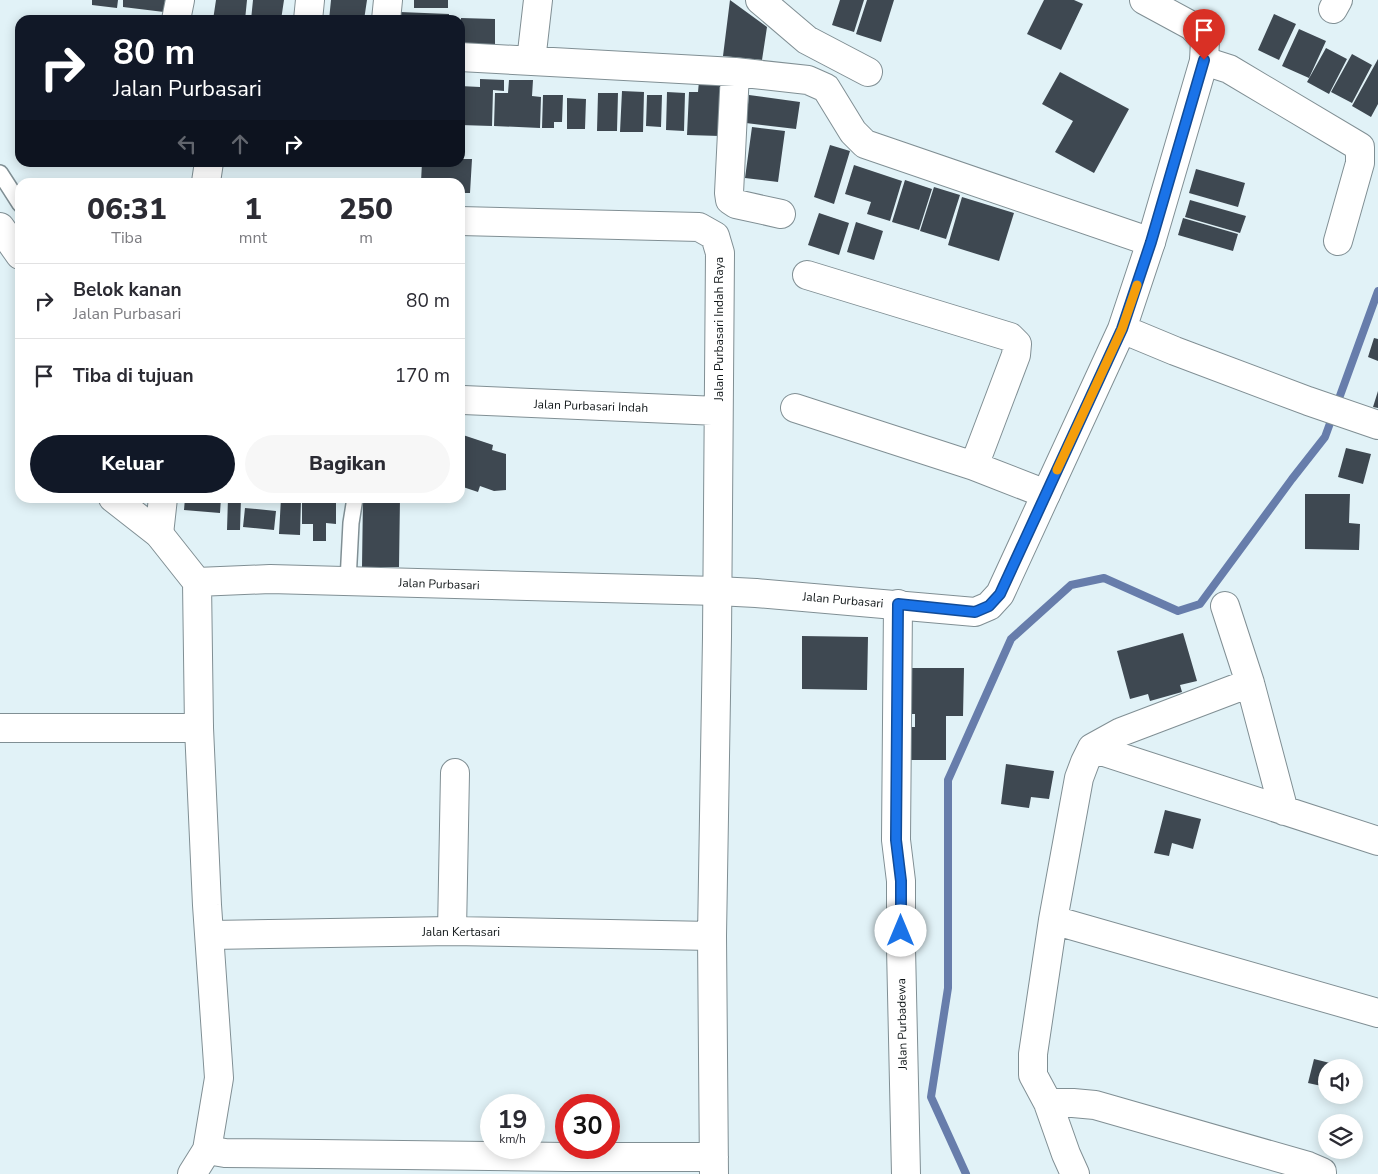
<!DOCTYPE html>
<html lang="id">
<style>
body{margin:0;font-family:"Nunito Sans",sans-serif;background:#f7f7f7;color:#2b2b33;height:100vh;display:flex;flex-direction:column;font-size:19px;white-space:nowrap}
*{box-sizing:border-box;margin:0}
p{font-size:16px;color:#7c7c81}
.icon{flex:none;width:28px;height:28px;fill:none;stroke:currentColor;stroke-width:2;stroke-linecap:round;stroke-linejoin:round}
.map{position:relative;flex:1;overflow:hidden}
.drawer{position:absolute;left:15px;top:178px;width:450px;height:325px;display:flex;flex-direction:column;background:#fff;border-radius:15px;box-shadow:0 2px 12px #0003}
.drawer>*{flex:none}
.top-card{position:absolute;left:15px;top:15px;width:450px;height:152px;border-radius:15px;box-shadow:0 2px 12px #0003;background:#111827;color:#fff;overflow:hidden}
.tools{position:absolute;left:1318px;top:1059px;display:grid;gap:10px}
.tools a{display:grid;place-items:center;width:45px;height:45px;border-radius:50%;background:#fff;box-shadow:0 2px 12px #0003;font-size:25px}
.speed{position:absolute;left:480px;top:1094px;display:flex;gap:10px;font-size:25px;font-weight:700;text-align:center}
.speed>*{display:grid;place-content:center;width:65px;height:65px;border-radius:50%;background:#fff;box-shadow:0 2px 12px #0003;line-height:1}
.speed small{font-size:12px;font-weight:400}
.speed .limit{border:8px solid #d22;background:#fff;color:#111}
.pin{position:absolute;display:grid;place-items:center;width:42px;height:42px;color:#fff;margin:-51px -21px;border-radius:50% 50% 50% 0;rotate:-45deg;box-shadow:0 0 5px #0007}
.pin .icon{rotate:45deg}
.me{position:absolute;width:55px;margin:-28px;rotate:0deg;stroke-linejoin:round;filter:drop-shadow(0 0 4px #0008)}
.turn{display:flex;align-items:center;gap:18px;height:105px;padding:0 15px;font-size:22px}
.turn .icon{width:65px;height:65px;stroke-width:2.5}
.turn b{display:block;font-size:35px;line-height:42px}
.lanes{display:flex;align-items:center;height:48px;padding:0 15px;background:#0003;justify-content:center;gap:25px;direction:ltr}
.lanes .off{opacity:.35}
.eta{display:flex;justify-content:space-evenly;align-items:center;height:85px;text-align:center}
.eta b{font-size:30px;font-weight:800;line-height:35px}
.cta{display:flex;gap:10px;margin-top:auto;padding:10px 15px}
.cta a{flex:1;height:58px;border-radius:30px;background:#111827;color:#fff;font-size:20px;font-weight:800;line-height:58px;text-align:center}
.cta a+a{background:#f7f7f7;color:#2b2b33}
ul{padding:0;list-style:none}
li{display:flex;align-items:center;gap:15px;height:75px;padding:0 15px;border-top:1px solid #e1e1e2}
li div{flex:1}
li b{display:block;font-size:19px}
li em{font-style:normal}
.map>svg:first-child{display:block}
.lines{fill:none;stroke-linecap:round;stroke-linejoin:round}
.stream{stroke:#677dab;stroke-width:8}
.building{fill:#3e4851}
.lane-casing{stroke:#808f94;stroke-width:18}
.street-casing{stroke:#808f94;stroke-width:30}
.secondary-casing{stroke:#808f94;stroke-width:30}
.lane{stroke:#fff;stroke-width:15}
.street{stroke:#fff;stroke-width:28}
.secondary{stroke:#fff;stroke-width:28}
.route-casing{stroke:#114b97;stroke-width:12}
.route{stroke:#1a73e8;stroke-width:9}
.slow{stroke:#f59e0b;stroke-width:9}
.labels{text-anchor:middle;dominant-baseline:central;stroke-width:5;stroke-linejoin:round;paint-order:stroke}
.street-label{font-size:12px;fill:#0f1517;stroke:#fff}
</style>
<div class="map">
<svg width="1378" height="1174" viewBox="0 0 1378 1174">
<rect width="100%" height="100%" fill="#e1f2f7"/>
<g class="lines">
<!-- stream -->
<path class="stream" d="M966 1174 931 1097 948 988V780L1011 639 1071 585 1104 578 1178 611 1200 604 1292 479 1325 437 1378 291"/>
</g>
<!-- building -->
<path class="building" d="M92 0H118L117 8 92 5Z
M123 0H165L164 12 123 7Z
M216 0H247L245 20H213Z
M253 0H284L281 20H251Z
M331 0H367L364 20H329Z
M414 0H448V8H414Z
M730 0 767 27 762 60 723 56Z
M840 0H864L854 32 832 25Z
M867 0H894L881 42 856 34Z
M1044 0H1074L1083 4 1061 50 1027 34Z
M400 12 449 14V20H400Z
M1274 14 1296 24 1279 60 1258 50Z
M461 18 495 19V46H460Z
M1299 29 1326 41 1309 78 1282 66Z
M1326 48 1347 59 1329 94 1307 82Z
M1352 54 1372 65 1352 103 1331 92Z
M1378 59V104L1371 117 1352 106Z
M1060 72 1129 109 1094 173 1055 152 1073 121 1042 104Z
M480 79 504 80V91L493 90 492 126 460 125V86L480 87Z
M509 80H533L532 96 541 97 540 128 494 126 495 93H508Z
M699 81 722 82 720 136 687 135 689 92H698Z
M622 91 644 92 643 132H620Z
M667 92 685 93 684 131 666 130Z
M598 93H618L617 131H597Z
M543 95H563L562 122H554V128H542Z
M647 95H662L661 127 646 126Z
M749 95 800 102 796 129 746 123Z
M567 98 586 99 585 129H567Z
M752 127 785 131 778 182 745 178Z
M830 145 850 151 834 204 814 197Z
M460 159H472L470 193H460V182H421L422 162H460Z
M854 165 902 181 890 221 867 214 871 202 845 194Z
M1196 169 1245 183 1238 207 1189 193Z
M905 180 932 189 919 230 892 222Z
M934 187 960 195 946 239 920 231Z
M962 197 1014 213 999 261 948 245Z
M1190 200 1246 216 1240 233 1185 217Z
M819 213 849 223 839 255 808 245Z
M1183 218 1238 234 1233 251 1178 235Z
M856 222 883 231 874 260 847 252Z
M1374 338 1378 339V361L1368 357Z
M1378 391V408L1373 407Z
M460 434 493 445 492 450 506 454V490L494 491 480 486 478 492 460 486Z
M1346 448 1371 454 1363 484 1338 477Z
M1305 494H1350L1349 523 1360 524 1359 550 1305 549Z
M185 498H221L220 513 184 510Z
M228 498H241L240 530H227Z
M281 498 301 499 300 535 279 534Z
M363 498H400L399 567H362Z
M302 500H336V524L326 523V541H313V524H302Z
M245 508 276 511 274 530 243 527Z
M1183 633 1197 681 1180 685 1182 692 1150 701 1148 694 1130 699 1117 651Z
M802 636 868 637 867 690 802 689Z
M911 668H964L963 716H946V760H908L909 727H915V714H910Z
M1006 764 1054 771 1049 799 1031 797 1029 808 1001 804Z
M1165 810 1201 819 1193 849 1172 843 1169 856 1154 853Z
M1314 1059 1346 1067 1345 1068H1326V1087L1308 1083Z
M1354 1069 1359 1070 1354 1089Z"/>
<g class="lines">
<!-- lane casing -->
<g class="lane-casing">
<path id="lane" d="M0 173 20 204
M348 581 351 523 355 498"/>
</g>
<!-- street casing -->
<g class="street-casing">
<path id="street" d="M760 0 807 40 868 72
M1333 9 1338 0
M176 20 180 0
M308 20 310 0
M386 20 388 0
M460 57 735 72 808 80 826 88 853 132 865 144 1151 242
M531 61 538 0
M1204 61 1229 69 1360 147V163L1338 241
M735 72 729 193 730 200 736 204 781 214
M206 182 209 162
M460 221 699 227 715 236 720 253 717 637 712 936 714 1174
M807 275 1010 337 1017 344 1016 355 974 466
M463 400 718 411
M795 408 974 466 1046 494
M159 534 163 498
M898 604 896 840 901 881V948L906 1174
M1225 606 1250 683 1284 811
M0 728H199
M1092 748 1121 732 1250 683
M1053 920 1378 1013
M452 931 455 773
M210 935 452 931 712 936
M1048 1103H1073L1095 1105 1308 1166 1322 1172V1174
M207 1150 225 1153 568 1157H714
M1075 1174 1066 1154 1048 1103 1033 1075V1054L1053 920 1079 778 1085 762 1092 748 1378 841"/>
</g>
<!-- secondary casing -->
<g class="secondary-casing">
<path id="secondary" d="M0 227 20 255
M1122 329 1175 351 1308 401 1378 425
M113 498 159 534 197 582 199 728 207 905 219 1078 207 1150 192 1174
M197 582 270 579 717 591 756 593 975 612 989 606 1000 594 1122 329 1151 242 1204 61 1205 40 1192 26 1144 0"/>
</g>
<!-- lane -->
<use href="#lane" class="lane"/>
<!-- street -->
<use href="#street" class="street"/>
<!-- secondary -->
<use href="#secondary" class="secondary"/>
</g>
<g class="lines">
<!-- route casing -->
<g class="route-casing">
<path id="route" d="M901 931V881L896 840 898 604 975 612 989 606 1000 594 1122 329 1151 242 1204 60"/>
</g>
<!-- route -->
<use href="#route" class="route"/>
<!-- slow -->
<path class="slow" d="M1057 470 1122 329 1137 285"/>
</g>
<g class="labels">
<!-- street labels -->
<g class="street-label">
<text transform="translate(719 329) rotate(-90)">Jalan Purbasari Indah Raya</text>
<text transform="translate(591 406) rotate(2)">Jalan Purbasari Indah</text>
<text transform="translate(439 584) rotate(2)">Jalan Purbasari</text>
<text transform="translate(843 600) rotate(5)">Jalan Purbasari</text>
<text x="461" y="932">Jalan Kertasari</text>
<text transform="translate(902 1024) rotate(-91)">Jalan Purbadewa</text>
</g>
</g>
</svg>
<div class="tools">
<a><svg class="icon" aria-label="sound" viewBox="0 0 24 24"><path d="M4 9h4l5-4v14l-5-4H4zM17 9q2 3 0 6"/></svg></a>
<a><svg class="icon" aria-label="layers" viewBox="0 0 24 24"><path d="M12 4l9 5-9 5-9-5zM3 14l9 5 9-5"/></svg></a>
</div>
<div class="speed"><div>19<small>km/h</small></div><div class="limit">30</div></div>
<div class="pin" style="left:1204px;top:60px;background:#d93025"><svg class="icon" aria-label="arrive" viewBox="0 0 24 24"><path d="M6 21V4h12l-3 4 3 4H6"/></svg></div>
<svg class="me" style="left:901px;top:931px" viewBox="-20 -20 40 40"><circle r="19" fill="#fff"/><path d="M0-13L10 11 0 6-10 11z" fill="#1a73e8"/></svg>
<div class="top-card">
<div class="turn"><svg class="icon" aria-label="right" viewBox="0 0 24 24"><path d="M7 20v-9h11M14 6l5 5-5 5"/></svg><div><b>80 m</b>Jalan Purbasari</div></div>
<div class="lanes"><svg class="icon off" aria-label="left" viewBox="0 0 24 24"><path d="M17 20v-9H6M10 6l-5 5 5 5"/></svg><svg class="icon off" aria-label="ahead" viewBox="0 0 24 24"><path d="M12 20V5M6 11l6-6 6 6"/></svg><svg class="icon" aria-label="right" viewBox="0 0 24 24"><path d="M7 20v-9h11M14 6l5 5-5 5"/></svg></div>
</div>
<section class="drawer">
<div class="eta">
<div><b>06:31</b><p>Tiba</p></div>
<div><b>1</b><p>mnt</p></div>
<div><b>250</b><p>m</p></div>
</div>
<ul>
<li><svg class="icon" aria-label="right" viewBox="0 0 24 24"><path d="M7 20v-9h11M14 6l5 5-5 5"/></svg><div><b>Belok kanan</b><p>Jalan Purbasari</p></div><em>80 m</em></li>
<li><svg class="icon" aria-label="arrive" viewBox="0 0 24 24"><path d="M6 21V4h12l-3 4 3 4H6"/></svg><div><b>Tiba di tujuan</b></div><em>170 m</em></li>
</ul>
<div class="cta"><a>Keluar</a><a>Bagikan</a></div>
</section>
</div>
